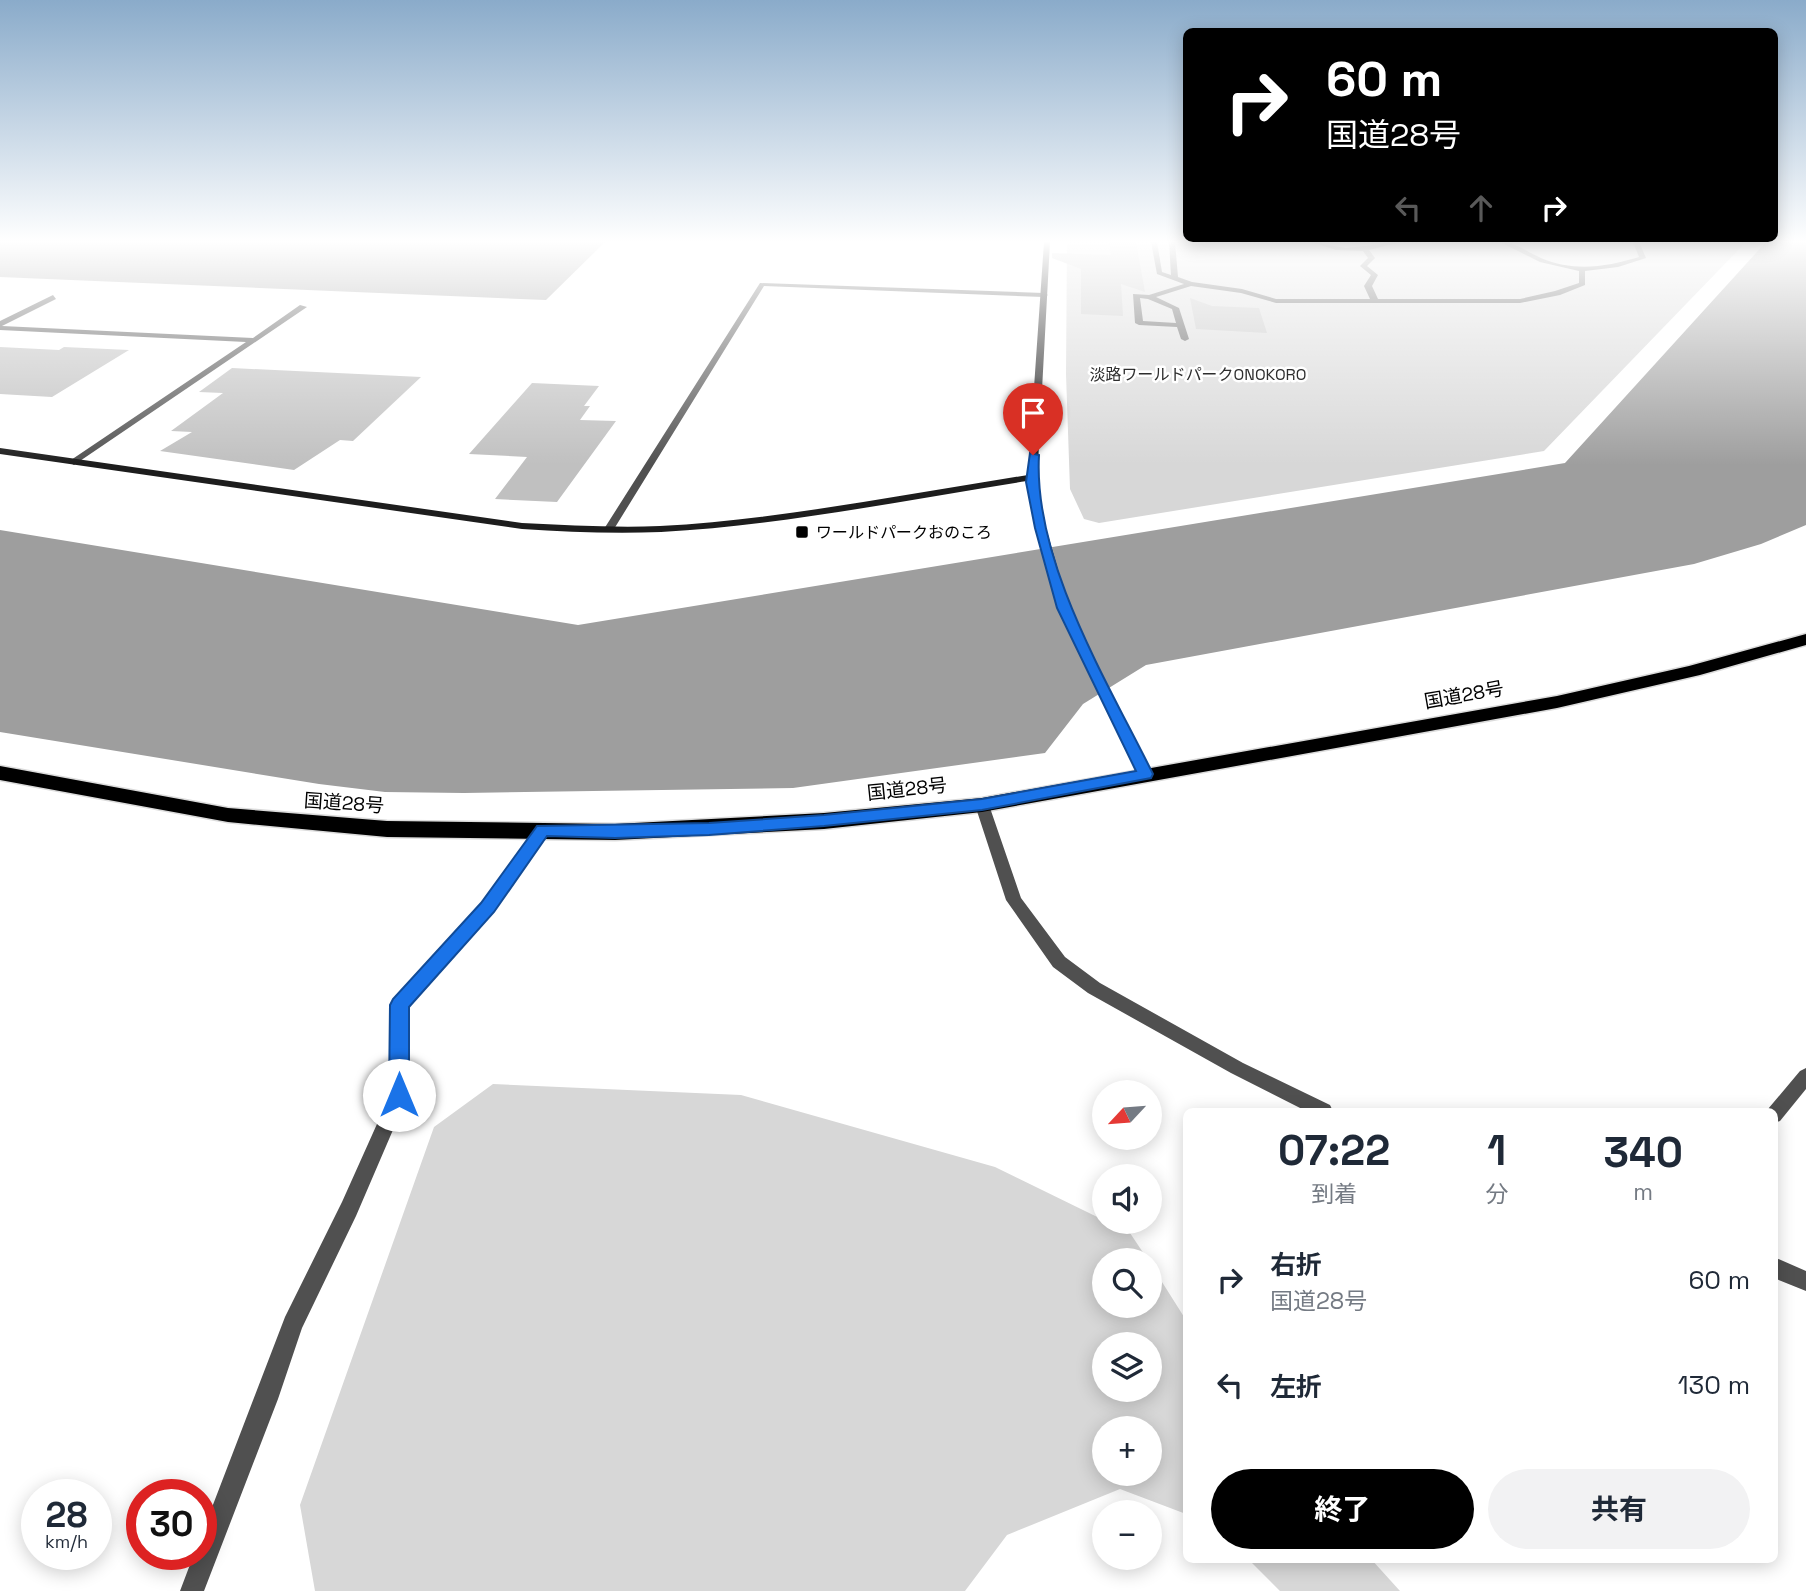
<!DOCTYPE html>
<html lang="ja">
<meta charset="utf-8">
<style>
body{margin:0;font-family:"Space Grotesk","Noto Sans JP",sans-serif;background:#f2f2f3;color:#1f2937;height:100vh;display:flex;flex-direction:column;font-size:26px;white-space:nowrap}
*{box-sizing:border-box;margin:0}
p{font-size:23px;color:#747a83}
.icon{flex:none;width:38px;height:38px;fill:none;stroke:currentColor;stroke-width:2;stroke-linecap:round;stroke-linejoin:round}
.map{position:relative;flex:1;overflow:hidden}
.details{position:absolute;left:1183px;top:1108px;width:595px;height:455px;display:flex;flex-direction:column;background:#fff;border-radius:10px;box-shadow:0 4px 18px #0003}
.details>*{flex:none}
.banner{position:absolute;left:1183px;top:28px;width:595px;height:214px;border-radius:10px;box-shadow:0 4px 18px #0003;background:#000;color:#fff;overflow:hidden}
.needle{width:46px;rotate:244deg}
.buttons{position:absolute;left:1092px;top:1080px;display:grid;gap:14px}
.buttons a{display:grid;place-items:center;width:70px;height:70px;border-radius:50%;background:#fff;box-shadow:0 4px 18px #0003;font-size:35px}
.speed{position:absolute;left:21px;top:1479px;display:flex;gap:14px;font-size:35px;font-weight:700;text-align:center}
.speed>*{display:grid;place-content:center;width:91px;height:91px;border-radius:50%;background:#fff;box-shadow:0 4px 18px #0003;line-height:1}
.speed small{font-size:18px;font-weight:400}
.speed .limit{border:10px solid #d22;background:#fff;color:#111}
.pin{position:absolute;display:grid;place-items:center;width:60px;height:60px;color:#fff;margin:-72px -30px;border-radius:50% 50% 50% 0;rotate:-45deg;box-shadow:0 0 7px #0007}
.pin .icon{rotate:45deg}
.me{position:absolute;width:77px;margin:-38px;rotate:0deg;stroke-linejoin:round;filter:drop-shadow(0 0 5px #0008)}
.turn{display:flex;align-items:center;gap:24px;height:147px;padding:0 28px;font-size:32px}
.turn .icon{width:91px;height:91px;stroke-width:2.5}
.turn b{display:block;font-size:49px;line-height:60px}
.lanes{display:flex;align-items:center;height:66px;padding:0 28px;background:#0003;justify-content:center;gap:35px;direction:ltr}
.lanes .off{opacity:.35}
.eta{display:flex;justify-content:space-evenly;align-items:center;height:119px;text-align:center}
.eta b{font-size:42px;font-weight:700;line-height:49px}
.cta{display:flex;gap:14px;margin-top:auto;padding:14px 28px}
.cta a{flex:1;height:80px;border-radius:42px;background:#000;color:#fff;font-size:28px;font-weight:700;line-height:80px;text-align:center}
.cta a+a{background:#f2f2f3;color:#1f2937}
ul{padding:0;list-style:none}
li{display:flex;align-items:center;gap:21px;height:105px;padding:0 28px}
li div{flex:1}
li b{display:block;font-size:26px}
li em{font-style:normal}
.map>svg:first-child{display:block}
.green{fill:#d7d7d7;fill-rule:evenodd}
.water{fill:#9e9e9e}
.building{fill:#c0c0c0}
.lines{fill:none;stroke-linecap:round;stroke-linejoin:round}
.highway-casing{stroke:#dbdbdb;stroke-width:3}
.lane{fill:#505050;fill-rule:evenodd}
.street{fill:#505050;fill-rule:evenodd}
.secondary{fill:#1d1d1d;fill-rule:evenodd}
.highway{fill:#000;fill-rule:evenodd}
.route{fill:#1a73e8;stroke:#114b97;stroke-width:2}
.poi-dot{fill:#000;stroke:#fff;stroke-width:2.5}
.labels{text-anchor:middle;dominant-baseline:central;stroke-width:5;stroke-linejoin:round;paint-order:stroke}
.far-park-label{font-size:16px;fill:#2e2e2e;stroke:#fff}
.far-poi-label{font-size:16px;fill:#000;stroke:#fff;text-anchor:start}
.street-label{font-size:19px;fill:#000;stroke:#fff}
</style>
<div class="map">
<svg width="1806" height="1591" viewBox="0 0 1806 1591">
<rect width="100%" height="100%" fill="#fff"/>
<!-- green -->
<path class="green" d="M1067 242H1746L1544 451 1099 523 1084 519 1070 489 1066 374Z
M493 1084 741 1095 995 1167 1130 1233 1148 1260H1104V1306H1150V1263L1186 1320V1514L1120 1489 1007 1535 965 1591H315L300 1505 434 1127ZM1104 1344H1150V1390H1104ZM1104 1428H1150V1474H1104Z
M1248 1559H1371L1400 1591H1280Z"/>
<!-- water -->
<path class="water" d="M0 242H605L546 300 0 277Z
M1766 242H1806V525L1761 544 1694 564 1146 665 1083 704 1045 753 793 788 464 793 385 792 319 784 0 732V530L578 625 1565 463Z"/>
<!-- building -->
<path class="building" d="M1109 242H1136L1145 292 1121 284 1123 316 1081 314V269L1052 258V253L1111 255Z
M1190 298 1212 306 1259 308 1267 333 1196 329Z
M0 347 59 350 64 347 129 350 52 397 0 394Z
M232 368 421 377 353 441 340 440 294 470 160 451 192 432 171 431 223 393 199 392Z
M532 383 599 386 584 406H590L580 420 616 421 557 502 495 499 527 457 469 454Z"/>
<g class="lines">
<!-- highway casing -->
<g class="highway-casing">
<path id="highway" d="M1806 634V645L1700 675 1557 708 982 812 824 829 615 840 387 837 228 822 0 780V766L228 808 387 821 615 824 824 813 982 798 1557 696 1689 666Z"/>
</g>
<!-- lane -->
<path class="lane" d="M1151 242H1157L1162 272 1171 275 1169 242H1175L1178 277 1192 282 1242 289 1276 299H1370L1364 286 1371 275 1360 266 1368 258 1363 251 1336 250 1312 242 1346 248 1400 242 1369 250 1375 258 1367 266 1378 275 1372 286 1378 299H1520L1555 291 1579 283V271L1540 262 1500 242C1516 242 1527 252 1541 258 1574 272 1606 267 1639 257L1633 242H1639L1646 258 1618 267 1585 271V285L1560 295 1520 303H1276L1241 293 1191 286 1156 297 1179 308 1189 339 1185 341 1181 339 1177 327 1139 325 1135 323 1133 294 1149 295 1184 284 1157 274ZM1140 298 1148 299 1172 309 1176 323 1143 321Z
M53 295 56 299 2 326 253 338 300 305 307 307 74 465 69 462 71 460 246 342 0 330V321Z"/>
<!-- street -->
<path class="street" d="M760 283 1044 293 1048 295 1044 297 764 286 614 529 609 532 605 531 604 529Z
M982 800 989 805 1021 898 1065 957 1100 983 1243 1063 1330 1105 1333 1111H1306L1231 1073 1088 993 1053 967 1006 900 975 805Z
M543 825 550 830 493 911 407 1007 408 1095 356 1216 302 1328 278 1399 204 1591H180L194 1554H201V1536L285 1317 342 1202 390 1095 391 1005 483 903 538 826Z
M1806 1068V1089L1780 1121 1774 1123V1111H1767L1768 1109 1800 1071Z
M1774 1257 1806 1271V1291L1774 1278Z"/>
<!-- secondary -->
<path class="secondary" d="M1044 242H1050L1037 482 1046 528 1069 608 1152 774 1145 779 1138 774 1057 608 1036 528 1027 481C906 500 784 525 661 532 615 534 568 532 522 529L0 454V448L522 523C568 525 614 528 660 526 784 519 906 494 1028 475Z"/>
<!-- highway -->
<use href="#highway" class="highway"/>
</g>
<!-- sky -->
<linearGradient id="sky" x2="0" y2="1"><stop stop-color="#8aabca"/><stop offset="0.52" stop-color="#fff"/><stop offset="1" stop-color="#fff" stop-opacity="0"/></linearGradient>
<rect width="1806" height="465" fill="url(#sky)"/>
<!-- route -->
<path class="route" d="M1030 453 1039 455C1033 561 1107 681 1153 774L1151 778 982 810 824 826 709 835 615 838 547 836 494 912 409 1007V1095L406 1101 399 1104 392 1101 389 1095 390 1005 393 999 481 903 537 826 709 823 824 815 982 799 1136 771 1057 608 1035 528 1026 482Z"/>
<!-- markers -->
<rect class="poi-dot" x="795" y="525" width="14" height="14" rx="3.5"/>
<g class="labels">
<!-- far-park labels -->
<g class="far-park-label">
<text x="1198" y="374">淡路ワールドパークONOKORO</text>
</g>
<!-- far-poi labels -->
<g class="far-poi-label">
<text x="816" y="532">ワールドパークおのころ</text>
</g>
<!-- street labels -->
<g class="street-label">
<text transform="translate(1464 695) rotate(-10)">国道28号</text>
<text transform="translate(907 789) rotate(-6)">国道28号</text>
<text transform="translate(344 803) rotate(4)">国道28号</text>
</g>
</g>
</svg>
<div class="buttons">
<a><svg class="needle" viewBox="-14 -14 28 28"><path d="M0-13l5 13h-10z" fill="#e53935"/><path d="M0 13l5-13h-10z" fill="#747a83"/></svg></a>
<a><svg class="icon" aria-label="sound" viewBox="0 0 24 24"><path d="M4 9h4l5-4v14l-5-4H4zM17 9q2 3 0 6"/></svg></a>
<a><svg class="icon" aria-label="search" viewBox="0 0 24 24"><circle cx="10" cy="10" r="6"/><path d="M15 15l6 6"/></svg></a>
<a><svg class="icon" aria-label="layers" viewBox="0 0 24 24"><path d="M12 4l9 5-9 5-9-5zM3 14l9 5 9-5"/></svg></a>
<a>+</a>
<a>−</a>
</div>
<div class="speed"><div>28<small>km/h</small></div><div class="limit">30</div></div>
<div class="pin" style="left:1033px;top:455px;background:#d93025"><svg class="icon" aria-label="arrive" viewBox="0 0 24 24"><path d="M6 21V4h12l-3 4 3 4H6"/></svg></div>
<svg class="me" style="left:399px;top:1095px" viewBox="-20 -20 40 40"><circle r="19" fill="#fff"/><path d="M0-13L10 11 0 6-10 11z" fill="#1a73e8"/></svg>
<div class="banner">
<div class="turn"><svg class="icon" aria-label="right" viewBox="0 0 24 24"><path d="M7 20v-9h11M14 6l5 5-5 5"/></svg><div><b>60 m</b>国道28号</div></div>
<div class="lanes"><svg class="icon off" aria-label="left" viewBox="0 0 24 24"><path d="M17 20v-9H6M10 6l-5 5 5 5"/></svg><svg class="icon off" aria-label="ahead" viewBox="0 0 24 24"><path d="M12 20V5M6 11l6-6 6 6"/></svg><svg class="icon" aria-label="right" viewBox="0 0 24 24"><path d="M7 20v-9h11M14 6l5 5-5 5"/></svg></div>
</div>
<section class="details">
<div class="eta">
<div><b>07:22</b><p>到着</p></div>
<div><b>1</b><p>分</p></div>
<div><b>340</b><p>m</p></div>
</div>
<ul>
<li><svg class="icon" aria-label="right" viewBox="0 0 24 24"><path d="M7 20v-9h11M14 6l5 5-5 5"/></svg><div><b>右折</b><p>国道28号</p></div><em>60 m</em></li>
<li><svg class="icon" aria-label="left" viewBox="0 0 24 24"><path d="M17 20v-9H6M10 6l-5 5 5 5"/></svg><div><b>左折</b></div><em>130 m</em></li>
</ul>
<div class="cta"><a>終了</a><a>共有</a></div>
</section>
</div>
